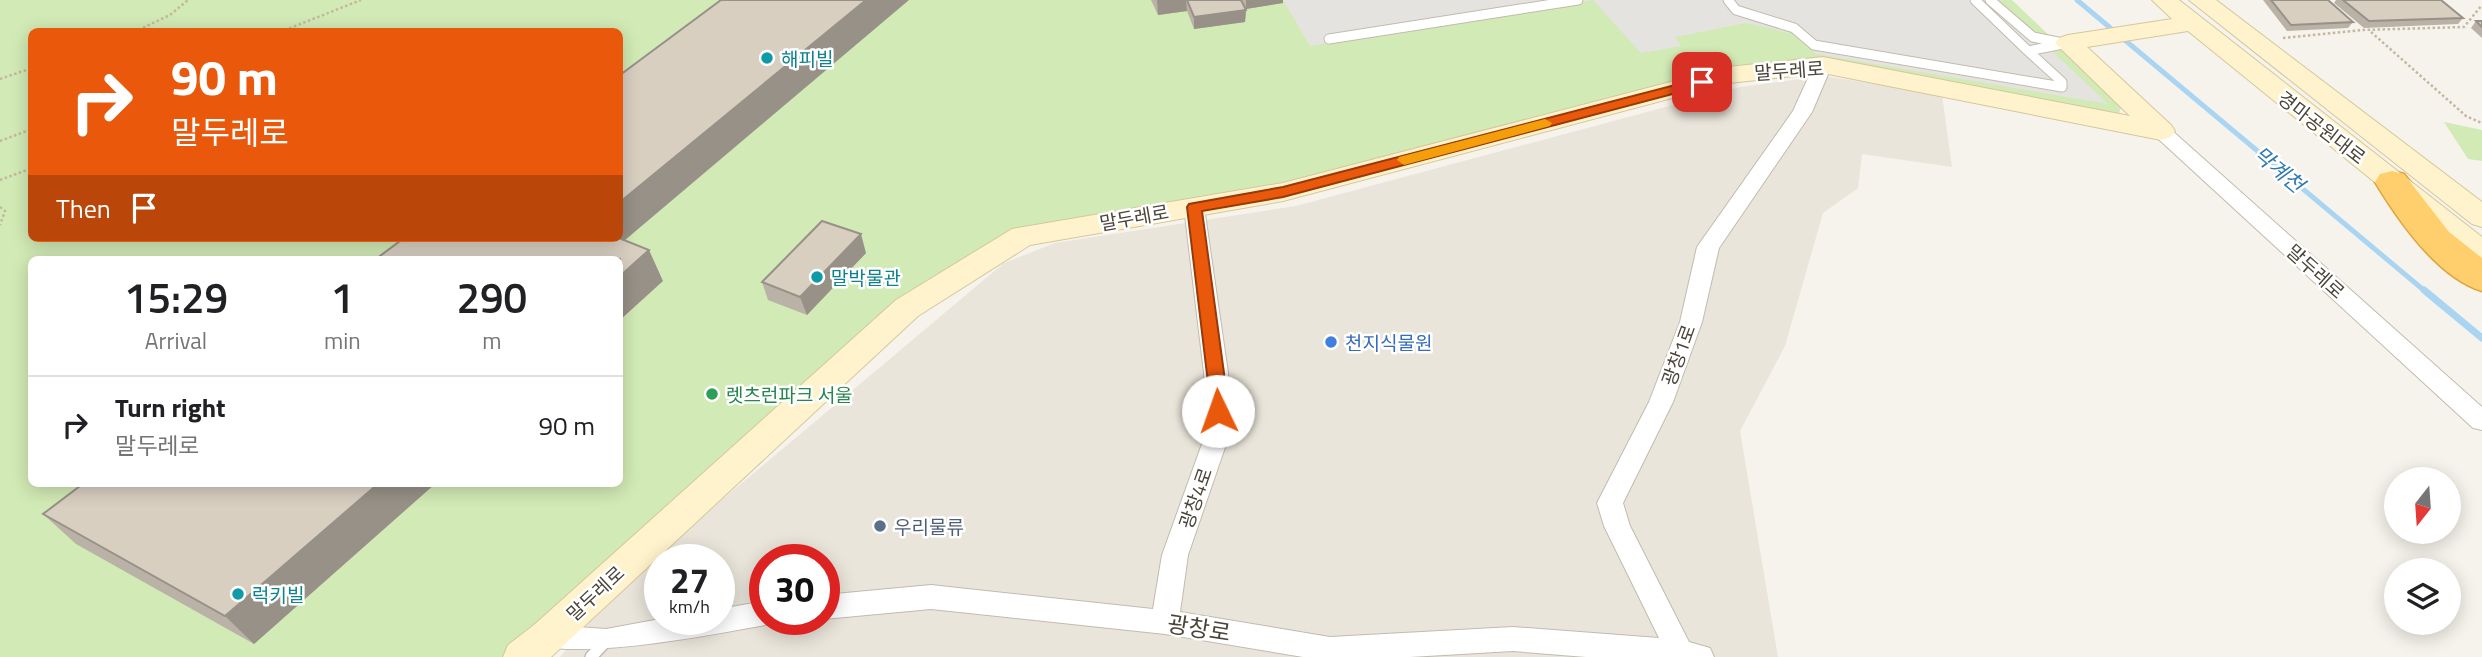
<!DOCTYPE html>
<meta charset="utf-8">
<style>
body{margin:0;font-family:"Titillium Web","Noto Sans KR",sans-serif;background:#f6f6f6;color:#202124;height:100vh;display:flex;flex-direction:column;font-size:26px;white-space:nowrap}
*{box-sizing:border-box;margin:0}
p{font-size:23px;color:#757577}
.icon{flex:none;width:38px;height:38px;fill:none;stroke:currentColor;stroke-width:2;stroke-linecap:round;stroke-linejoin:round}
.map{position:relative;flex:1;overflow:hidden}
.drawer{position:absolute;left:28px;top:256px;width:595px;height:231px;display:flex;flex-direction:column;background:#fff;border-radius:10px;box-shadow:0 4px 18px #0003}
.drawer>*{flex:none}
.top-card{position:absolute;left:28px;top:28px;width:595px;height:214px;border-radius:10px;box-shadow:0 4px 18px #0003;background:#ea580c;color:#fff;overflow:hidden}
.needle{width:46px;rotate:197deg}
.controls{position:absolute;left:2384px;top:467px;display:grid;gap:14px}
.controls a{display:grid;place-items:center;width:77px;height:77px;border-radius:50%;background:#fff;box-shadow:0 4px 18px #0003;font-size:35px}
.speed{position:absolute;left:644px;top:544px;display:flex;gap:14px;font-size:35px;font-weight:700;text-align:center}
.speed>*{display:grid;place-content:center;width:91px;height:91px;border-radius:50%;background:#fff;box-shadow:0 4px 18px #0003;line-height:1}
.speed small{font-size:18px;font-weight:400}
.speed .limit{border:10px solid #d22;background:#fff;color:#111}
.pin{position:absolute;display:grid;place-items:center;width:60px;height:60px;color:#fff;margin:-30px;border-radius:14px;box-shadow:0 4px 10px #0006}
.me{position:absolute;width:77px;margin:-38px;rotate:357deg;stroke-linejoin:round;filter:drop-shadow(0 0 5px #0008)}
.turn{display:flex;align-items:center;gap:24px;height:147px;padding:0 28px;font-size:32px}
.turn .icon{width:91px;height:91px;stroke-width:2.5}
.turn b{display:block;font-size:49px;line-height:60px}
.then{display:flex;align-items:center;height:66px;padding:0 28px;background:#0003;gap:14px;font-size:26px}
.eta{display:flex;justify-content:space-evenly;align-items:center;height:119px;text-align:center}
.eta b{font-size:42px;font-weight:600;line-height:49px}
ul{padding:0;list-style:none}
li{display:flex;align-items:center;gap:21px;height:98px;padding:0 28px;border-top:2px solid #e0e0e0}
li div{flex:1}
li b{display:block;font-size:26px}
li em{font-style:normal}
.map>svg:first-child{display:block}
.residential{fill:#eae5da;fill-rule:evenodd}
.green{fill:#d2eab5;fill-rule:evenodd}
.parking{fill:#e5e3e0}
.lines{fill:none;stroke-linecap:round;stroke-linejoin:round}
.stream-far1{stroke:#a9d4f2;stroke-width:5}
.stream{stroke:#a9d4f2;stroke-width:7}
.lane-far1-casing{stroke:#c2bbae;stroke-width:11}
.lane-casing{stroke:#c2bbae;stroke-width:14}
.street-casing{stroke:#c2bbae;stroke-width:2}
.secondary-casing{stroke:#d6c79b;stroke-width:2}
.highway-casing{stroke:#e0a43c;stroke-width:3}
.path{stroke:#c4b79f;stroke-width:2.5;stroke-dasharray:2.5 2.5;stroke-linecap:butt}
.lane-far1{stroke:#fff;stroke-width:9}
.lane{stroke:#fff;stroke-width:11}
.street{fill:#fff;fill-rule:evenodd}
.secondary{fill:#fff3cd;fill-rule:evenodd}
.highway{fill:#ffcf6e;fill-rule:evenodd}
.wall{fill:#bab2a6}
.shaded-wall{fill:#979187}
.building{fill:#d8cfc1;stroke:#979187;stroke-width:2}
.route{fill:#ea580c;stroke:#983908;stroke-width:2}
.slow{fill:#f59e0b}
.culture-dot{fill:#0f9aa8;stroke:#fff;stroke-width:2.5}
.shop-dot{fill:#3f7fe0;stroke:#fff;stroke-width:2.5}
.leisure-dot{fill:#2e9e5b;stroke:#fff;stroke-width:2.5}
.service-dot{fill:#5c6f8a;stroke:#fff;stroke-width:2.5}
.labels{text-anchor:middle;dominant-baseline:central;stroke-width:5;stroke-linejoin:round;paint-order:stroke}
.culture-label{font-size:19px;fill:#0d838f;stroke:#fff;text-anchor:start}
.street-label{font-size:19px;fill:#4b4439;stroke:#fff}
.shop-label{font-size:19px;fill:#366cbe;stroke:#fff;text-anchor:start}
.leisure-label{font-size:19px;fill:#27864d;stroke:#fff;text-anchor:start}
.service-label{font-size:19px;fill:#4e5e75;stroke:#fff;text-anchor:start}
.water-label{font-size:21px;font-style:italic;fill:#2e7ab2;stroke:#fff}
.near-street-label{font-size:23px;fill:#4b4439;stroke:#fff}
</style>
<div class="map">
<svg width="2482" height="657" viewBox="0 0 2482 657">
<rect width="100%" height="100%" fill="#f6f3ec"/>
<!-- residential -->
<path class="residential" d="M1823 76 1942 94 1952 167 1862 154 1858 188 1823 213 1785 346 1740 431 1778 657H560L624 582 1004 263 1055 243 1296 206 1740 87ZM660 560H719V620H660ZM765 560H824V620H765Z"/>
<!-- green -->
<path class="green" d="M0 0H2012L2122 105 2118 116 1820 60 1278 184 1027 227 967 261 588 590 502 657H0ZM32 32H620V238H32ZM32 259H620V483H32Z
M2444 122 2482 130V161L2468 159Z"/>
<!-- parking -->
<path class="parking" d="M1283 0H1998L2108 104 1816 54 1798 35 1746 23 1675 37 1681 46 1641 53 1593 0 1310 46Z"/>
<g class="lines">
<!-- stream-far1 -->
<path class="stream-far1" d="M2077 0 2426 292"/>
<!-- stream -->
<path class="stream" d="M2424 290 2482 338"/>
<!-- lane-far1 casing -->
<g class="lane-far1-casing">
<path id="lane-far1" d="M1728 0 1736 10 1794 28 1814 45 2062 87V82L2028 51
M1975 0 2028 51 2068 43
M1990 0 2033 37 2058 42
M1329 39 1578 0"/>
</g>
<!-- lane casing -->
<g class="lane-casing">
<path id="lane" d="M591 657 606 641"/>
</g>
<!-- street casing -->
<g class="street-casing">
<path id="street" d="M1823 59 1832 65 1812 112 1719 248 1702 322 1673 402 1623 503 1630 526 1689 642 1710 648 1714 657H1586L1513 651 1410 657H1303L1165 634 931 609 824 619V595L931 585 1153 609 1162 555 1207 430 1204 373 1184 207 1187 202H1201L1204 207 1228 373 1231 430 1188 555 1180 612 1330 637 1513 627 1659 638 1604 526 1597 503 1649 402 1680 322 1697 247 1793 111 1814 65Z
M2161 125 2168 127 2482 407V430L2473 428 2154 135 2151 131 2154 127Z
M765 601V620H776L765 625C705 636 594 657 538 646L534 637 538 628 548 625 606 629 660 619 719 620V609Z"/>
</g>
<!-- secondary casing -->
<g class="secondary-casing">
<path id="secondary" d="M2152 0H2179L2482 237V263L2471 260 2188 31 2087 47 2171 125 2175 131 2171 137 2161 140 1823 73 1729 83 1283 201 1030 245 918 316 551 657H503L508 645 534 625 896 300 1012 229 1283 183 1728 67 1823 57 2130 116 2055 43 2059 38 2068 35 2172 19Z
M2189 0H2216L2482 202V227L2472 224Z"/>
</g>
<!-- highway casing -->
<g class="highway-casing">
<path id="highway" d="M2392 171 2404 174 2449 232 2482 258V291C2438 278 2398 220 2375 182L2380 174Z"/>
</g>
<!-- path -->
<path class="path" d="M134 32 170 15 188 0
M280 32 361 0
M2371 32 2466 116 2482 123
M2283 38 2363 30 2464 27 2482 5
M0 79 32 68
M0 141 32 129
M0 180 32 168
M0 207 5 211 0 225"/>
<!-- lane-far1 -->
<use href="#lane-far1" class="lane-far1"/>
<!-- lane -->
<use href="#lane" class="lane"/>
<!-- street -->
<use href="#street" class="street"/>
<!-- secondary -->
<use href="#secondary" class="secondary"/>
<!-- highway -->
<use href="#highway" class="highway"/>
</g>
<!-- wall -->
<path class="wall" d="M1151 0H1241L1246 10 1245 22 1194 29 1187 11 1158 15Z
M1242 0H1283V3L1246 9Z
M2263 0H2328L2353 22 2348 28 2287 31Z
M2336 0H2441L2463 18 2458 24 2364 28 2334 3Z
M2476 21H2482V38L2471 28Z
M866 253 807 315 768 300 762 282Z
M436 483 254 644 76 544 43 514Z"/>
<!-- shaded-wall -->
<path class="shaded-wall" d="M866 0H909L605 257 620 238V202Z
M1157 0H1186L1187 11 1158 15Z
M1246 0H1283V3L1246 9Z
M1246 10 1245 22 1194 29V17Z
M861 234 866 253 807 315 800 297Z
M649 250 663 281 620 320V276Z
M379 483H436L254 644 225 616Z"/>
<!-- building -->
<path class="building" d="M721 0H866L620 202V75Z
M1187 0H1241L1246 10 1194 17Z
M2271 0H2328L2353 22 2291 25Z
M2343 0H2441L2463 18 2369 21Z
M2476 21H2482V27Z
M822 221 861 234 800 297 762 282Z
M404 238H619L649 250 620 276V259H376Z
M84 483H379L225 616 43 514Z"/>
<!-- route -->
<path class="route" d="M1702 78 1708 82 1707 85 1283 197 1202 211 1224 373 1226 411 1224 416H1212L1187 207 1189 204 1283 187Z"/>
<!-- slow -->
<path class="slow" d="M1545 119 1552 123 1550 126 1404 165 1397 160 1399 157Z"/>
<!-- markers -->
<g class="culture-dot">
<circle cx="767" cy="58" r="7"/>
<circle cx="817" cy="277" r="7"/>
<circle cx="238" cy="594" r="7"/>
</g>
<circle class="shop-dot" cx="1331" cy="342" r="7"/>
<circle class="leisure-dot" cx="712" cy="394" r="7"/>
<circle class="service-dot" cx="880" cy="526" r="7"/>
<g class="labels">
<!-- culture labels -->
<g class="culture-label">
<text x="781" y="58">해피빌</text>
<text x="831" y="277">말박물관</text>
<text x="252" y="594">럭키빌</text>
</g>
<!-- street labels -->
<g class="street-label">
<text transform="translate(1789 70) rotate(-4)">말두레로</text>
<text transform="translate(2322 127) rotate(38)">경마공원대로</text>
<text transform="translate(1134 217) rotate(-10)">말두레로</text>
<text transform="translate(2316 271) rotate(42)">말두레로</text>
<text transform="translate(1678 355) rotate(-70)">광창1로</text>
<text transform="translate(1195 498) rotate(-71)">광창4로</text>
<text transform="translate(595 593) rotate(-43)">말두레로</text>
</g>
<!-- shop labels -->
<g class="shop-label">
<text x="1345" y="342">천지식물원</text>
</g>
<!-- leisure labels -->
<g class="leisure-label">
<text x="726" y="394">렛츠런파크 서울</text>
</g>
<!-- service labels -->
<g class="service-label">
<text x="894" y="526">우리물류</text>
</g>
<!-- water labels -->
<g class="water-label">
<text transform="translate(2279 169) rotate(40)">막계천</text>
</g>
<!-- near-street labels -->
<g class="near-street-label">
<text transform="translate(1199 628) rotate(9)">광창로</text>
</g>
</g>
</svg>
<div class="controls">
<a><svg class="needle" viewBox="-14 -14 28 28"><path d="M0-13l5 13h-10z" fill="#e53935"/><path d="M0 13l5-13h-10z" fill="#757577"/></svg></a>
<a><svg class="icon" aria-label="layers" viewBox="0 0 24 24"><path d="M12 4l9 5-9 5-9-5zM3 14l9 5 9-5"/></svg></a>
</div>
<div class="speed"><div>27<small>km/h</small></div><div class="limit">30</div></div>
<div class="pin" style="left:1702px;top:82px;background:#d93025"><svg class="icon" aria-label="arrive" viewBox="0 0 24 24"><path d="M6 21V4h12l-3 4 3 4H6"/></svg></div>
<svg class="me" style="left:1218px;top:411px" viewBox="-20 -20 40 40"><circle r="19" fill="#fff"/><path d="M0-13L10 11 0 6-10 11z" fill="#ea580c"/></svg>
<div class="top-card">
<div class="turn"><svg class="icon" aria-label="right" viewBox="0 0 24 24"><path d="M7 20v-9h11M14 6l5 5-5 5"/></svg><div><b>90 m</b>말두레로</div></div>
<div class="then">Then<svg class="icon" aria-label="arrive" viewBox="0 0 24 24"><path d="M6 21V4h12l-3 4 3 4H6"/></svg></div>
</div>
<section class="drawer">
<div class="eta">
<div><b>15:29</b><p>Arrival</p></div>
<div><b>1</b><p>min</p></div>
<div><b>290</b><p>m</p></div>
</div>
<ul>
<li><svg class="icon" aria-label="right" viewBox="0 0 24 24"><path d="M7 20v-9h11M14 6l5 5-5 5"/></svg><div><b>Turn right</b><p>말두레로</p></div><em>90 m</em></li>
</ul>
</section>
</div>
